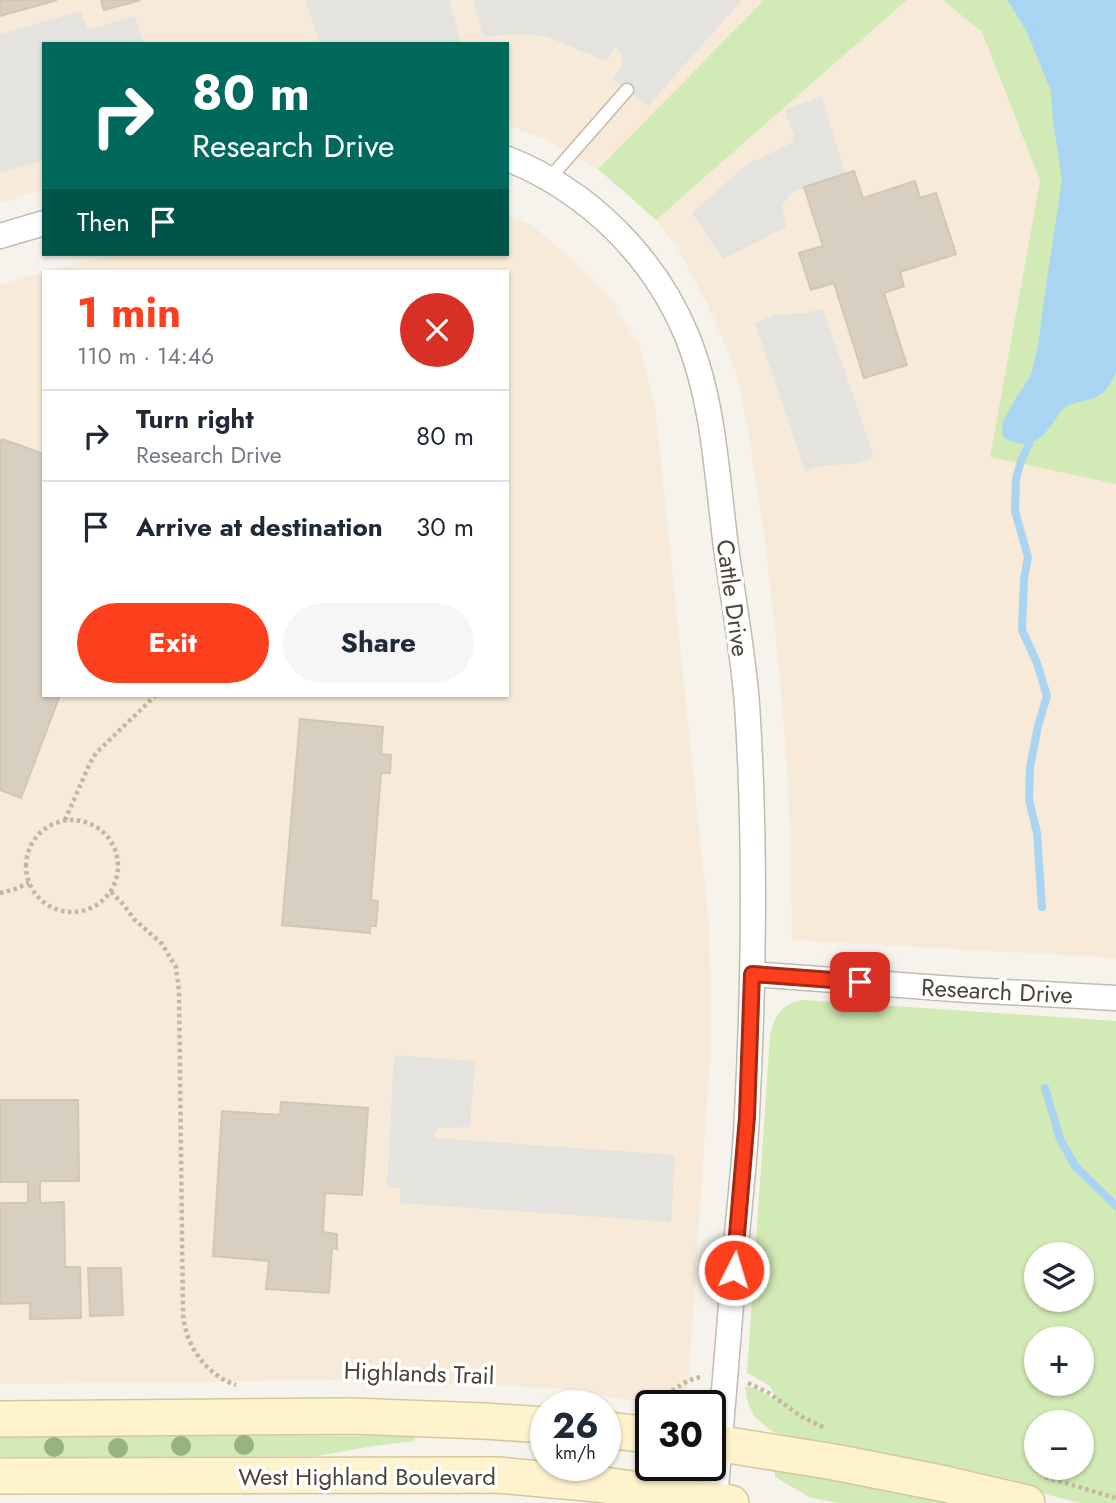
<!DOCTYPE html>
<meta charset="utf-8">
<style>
body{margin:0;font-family:Jost,sans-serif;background:#f6f6f7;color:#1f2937;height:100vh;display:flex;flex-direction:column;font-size:26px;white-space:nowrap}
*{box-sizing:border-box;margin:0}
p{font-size:23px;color:#747a83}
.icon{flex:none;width:38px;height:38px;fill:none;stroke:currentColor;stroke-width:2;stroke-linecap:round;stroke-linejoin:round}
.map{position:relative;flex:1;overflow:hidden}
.drawer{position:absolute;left:42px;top:270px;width:467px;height:427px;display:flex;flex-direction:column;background:#fff;border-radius:0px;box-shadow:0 2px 5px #0004}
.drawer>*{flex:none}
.hud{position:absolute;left:42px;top:42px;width:467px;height:214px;border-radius:0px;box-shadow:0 2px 5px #0004;background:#00695c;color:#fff;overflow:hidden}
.controls{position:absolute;left:1024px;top:1242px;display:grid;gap:14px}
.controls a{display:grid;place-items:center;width:70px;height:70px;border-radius:50%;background:#fff;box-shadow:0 2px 5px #0004;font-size:35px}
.speed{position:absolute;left:530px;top:1390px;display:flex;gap:14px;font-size:35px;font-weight:700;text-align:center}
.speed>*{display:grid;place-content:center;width:91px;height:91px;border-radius:50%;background:#fff;box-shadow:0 2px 5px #0004;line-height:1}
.speed small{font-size:18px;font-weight:400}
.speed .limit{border:4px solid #111;border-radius:10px;background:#fff;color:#111}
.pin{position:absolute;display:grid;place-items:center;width:60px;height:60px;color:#fff;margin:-30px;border-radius:14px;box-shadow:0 4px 10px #0006}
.me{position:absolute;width:77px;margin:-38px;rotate:5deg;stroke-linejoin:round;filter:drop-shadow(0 0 5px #0008)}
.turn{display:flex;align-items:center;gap:24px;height:147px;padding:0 35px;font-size:32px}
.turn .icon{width:91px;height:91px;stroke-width:2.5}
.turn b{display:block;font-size:49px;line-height:60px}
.then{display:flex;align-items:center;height:66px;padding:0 35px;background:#0003;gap:14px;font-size:26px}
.round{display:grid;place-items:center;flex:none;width:74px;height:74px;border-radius:37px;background:#f6f6f7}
.summary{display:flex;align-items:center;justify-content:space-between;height:119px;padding:0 35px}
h1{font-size:42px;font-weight:700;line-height:52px;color:#fc3f1d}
.primary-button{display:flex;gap:14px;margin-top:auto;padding:14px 35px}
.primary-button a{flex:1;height:80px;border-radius:42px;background:#fc3f1d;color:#fff;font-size:28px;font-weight:700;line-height:80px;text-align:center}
.primary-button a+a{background:#f6f6f7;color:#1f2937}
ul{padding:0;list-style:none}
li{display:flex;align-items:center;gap:21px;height:91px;padding:0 35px;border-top:2px solid #e0e1e3}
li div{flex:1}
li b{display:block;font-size:26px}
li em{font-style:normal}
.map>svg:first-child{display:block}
.commercial{fill:#f7ead8}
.green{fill:#d2eab5;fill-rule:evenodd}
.parking{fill:#e5e3e0}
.water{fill:#a9d4f2}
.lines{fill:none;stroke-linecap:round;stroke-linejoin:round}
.stream{stroke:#a9d4f2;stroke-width:8}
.building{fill:#d8cfc1;stroke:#d3c7b4;stroke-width:2}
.service-casing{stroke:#c2bbae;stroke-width:15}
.minor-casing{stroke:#c2bbae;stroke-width:27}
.secondary-casing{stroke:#d6c79b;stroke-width:38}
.path{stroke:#c4b79f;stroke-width:4.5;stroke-dasharray:3.5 3.5;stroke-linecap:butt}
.service{stroke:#fff;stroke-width:12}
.minor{stroke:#fff;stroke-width:24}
.secondary{stroke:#fff3cd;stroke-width:35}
.tree{fill:#97b381}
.route-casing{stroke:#a42913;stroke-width:18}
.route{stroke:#fc3f1d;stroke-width:12}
.labels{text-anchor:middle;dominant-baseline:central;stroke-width:7;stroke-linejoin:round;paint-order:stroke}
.street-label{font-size:24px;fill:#4b4439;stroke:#fff}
</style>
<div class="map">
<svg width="1116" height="1503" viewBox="0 0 1116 1503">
<rect width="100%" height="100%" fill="#f6f3ec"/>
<!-- commercial -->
<path class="commercial" d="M0 0H764L598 169 546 140 508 125V44H44V190L0 203Z
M907 0H943L982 32 1040 181 990 457 1116 484V958L792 940 790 830 786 750 777 649 766 548 748 430 737 374 708 305 677 247 656 220Z
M508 215 533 226 575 262 607 294 639 343 655 405 709 925 711 1043 688 1387 666 1405H660L555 1388 337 1380 0 1384V284L44 273V695H508V271H49L116 254H508Z"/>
<!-- green -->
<path class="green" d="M764 0H907L656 220 598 169Z
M943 0H1116V484L990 457 1040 181 982 32Z
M804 1000 1116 1021V1503H1080L982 1478 782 1435 770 1430 754 1416 748 1403 745 1386 757 1389 777 1401 770 1386 747 1373 770 1035C774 1016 783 1002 804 1000ZM1036 1255H1082V1300H1036ZM1036 1339H1082V1384H1036ZM1036 1423H1082V1468H1036Z
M263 1435 415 1436 414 1441 367 1447 318 1456 0 1459V1436Z
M775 1470 951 1503H839L811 1498 775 1477Z"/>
<!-- parking -->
<path class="parking" d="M306 0H449L461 44H319Z
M473 0H742L648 106 612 79 620 70 623 60 620 51 615 48 606 61 545 36 512 34 484 37Z
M81 11 88 30 135 16 143 44H44V160L0 173V34Z
M822 96 845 174 793 192 782 205 786 227 723 259 692 213 746 165 793 142 794 136 785 110Z
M823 309 874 457 857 463 821 466 805 471 755 323 774 315 805 313Z
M394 1055 475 1061 470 1127 438 1128 435 1132 434 1138 675 1155 671 1222 400 1203V1188L387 1187Z"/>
<!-- water -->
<path class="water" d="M1007 0H1116V373C1112 379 1108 388 1104 392 1093 402 1074 400 1063 409 1059 413 1056 419 1053 423 1039 443 1025 451 1003 437L1002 424 1013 403 1031 375 1038 346 1045 293 1062 180 1053 121 1051 91 1026 30Z"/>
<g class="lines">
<!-- stream -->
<path class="stream" d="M1029 444 1021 461 1016 479 1015 511 1028 557 1024 579 1022 630 1037 663 1047 696 1038 726 1030 767 1029 800 1037 833 1042 907
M1045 1088 1060 1139 1075 1166 1116 1206"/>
</g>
<!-- building -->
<path class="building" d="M0 0H57L0 16Z
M101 0H141L104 10Z
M854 171 863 198 915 181 920 198 936 193 956 254 900 272 904 286 884 293 907 365 864 378 834 283 811 290 799 253 823 246 804 187Z
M2 439 44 454V695H60L21 798 0 790V444Z
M300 719 383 727 381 754 391 755 390 773H381L371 900 378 901 376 926H370V933L282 925Z
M0 1100H78L79 1181H40V1203L64 1202 65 1267H80L81 1318 30 1319V1303L0 1304V1203H28V1182H0Z
M281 1102 368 1108 362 1195 325 1193 323 1232 337 1234V1249L332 1248 329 1293 266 1289 269 1261 213 1256 222 1111 280 1115Z
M88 1268H121L123 1315 90 1316Z"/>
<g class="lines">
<!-- service casing -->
<g class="service-casing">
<path id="service" d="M549 179 627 90"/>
</g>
<!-- minor casing -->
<g class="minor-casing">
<path id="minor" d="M508 159C588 191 654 256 687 336 714 401 717 478 726 547 733 599 743 652 747 704 756 840 754 978 747 1114 745 1161 739 1209 735 1257 729 1338 722 1419 715 1500
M0 236 44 223
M752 974 968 990 1116 998"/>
</g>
<!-- secondary casing -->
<g class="secondary-casing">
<path id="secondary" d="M0 1419 351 1416 483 1421 546 1425
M606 1430 651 1435
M710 1442 834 1462 945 1484 1027 1503
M0 1476 497 1475 597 1484 731 1503"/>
</g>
<!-- path -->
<path class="path" d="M65 820 90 763 96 753 156 695
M26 866a46 46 0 1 1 92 0a46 46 0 1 1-92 0Z
M111 892 123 904 134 919 162 944 176 967 179 991 183 1315C186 1346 206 1375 236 1385
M0 893 13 890 29 883
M748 1383 769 1393 802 1417 825 1428
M559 1397 599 1401
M639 1402C649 1400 657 1398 666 1394 678 1388 688 1378 702 1377
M1045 1477 1116 1498"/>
<!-- service -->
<use href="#service" class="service"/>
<!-- minor -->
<use href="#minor" class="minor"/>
<!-- secondary -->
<use href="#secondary" class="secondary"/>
</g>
<!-- trees -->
<g class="tree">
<circle cx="244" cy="1445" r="10"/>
<circle cx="181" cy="1446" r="10"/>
<circle cx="54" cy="1447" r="10"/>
<circle cx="118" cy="1448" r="10"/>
</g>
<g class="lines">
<!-- route casing -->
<g class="route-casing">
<path id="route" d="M734 1270 747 1117 752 974 860 982"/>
</g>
<!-- route -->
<use href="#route" class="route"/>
</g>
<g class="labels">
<!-- street labels -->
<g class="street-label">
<text transform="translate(733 598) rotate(82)">Cattle Drive</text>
<text transform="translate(997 991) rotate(3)">Research Drive</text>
<text transform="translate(419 1373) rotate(2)">Highlands Trail</text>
<text x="367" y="1476">West Highland Boulevard</text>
</g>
</g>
</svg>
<div class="controls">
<a><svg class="icon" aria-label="layers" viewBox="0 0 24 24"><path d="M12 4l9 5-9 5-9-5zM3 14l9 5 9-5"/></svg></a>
<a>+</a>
<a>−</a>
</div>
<div class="speed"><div>26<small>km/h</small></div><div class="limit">30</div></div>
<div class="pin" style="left:860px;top:982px;background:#d93025"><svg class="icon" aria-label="arrive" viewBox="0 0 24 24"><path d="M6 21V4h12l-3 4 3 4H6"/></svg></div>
<svg class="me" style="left:734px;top:1270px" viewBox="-20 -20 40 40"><circle r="17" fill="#fc3f1d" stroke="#fff" stroke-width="3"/><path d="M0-11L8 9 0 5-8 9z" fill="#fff"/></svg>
<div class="hud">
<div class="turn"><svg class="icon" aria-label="right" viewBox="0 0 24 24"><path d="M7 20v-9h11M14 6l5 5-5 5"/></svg><div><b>80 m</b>Research Drive</div></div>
<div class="then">Then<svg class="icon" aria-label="arrive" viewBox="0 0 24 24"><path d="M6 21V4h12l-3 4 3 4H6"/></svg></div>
</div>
<section class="drawer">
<div class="summary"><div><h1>1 min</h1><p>110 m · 14:46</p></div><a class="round" style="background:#d93025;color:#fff"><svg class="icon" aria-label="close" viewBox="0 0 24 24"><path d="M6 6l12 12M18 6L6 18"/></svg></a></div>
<ul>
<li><svg class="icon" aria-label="right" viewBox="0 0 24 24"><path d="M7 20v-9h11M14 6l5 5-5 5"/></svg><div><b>Turn right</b><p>Research Drive</p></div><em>80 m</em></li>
<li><svg class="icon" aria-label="arrive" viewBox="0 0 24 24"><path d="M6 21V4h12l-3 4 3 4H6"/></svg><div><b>Arrive at destination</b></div><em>30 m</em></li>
</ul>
<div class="primary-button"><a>Exit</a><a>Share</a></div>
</section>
</div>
